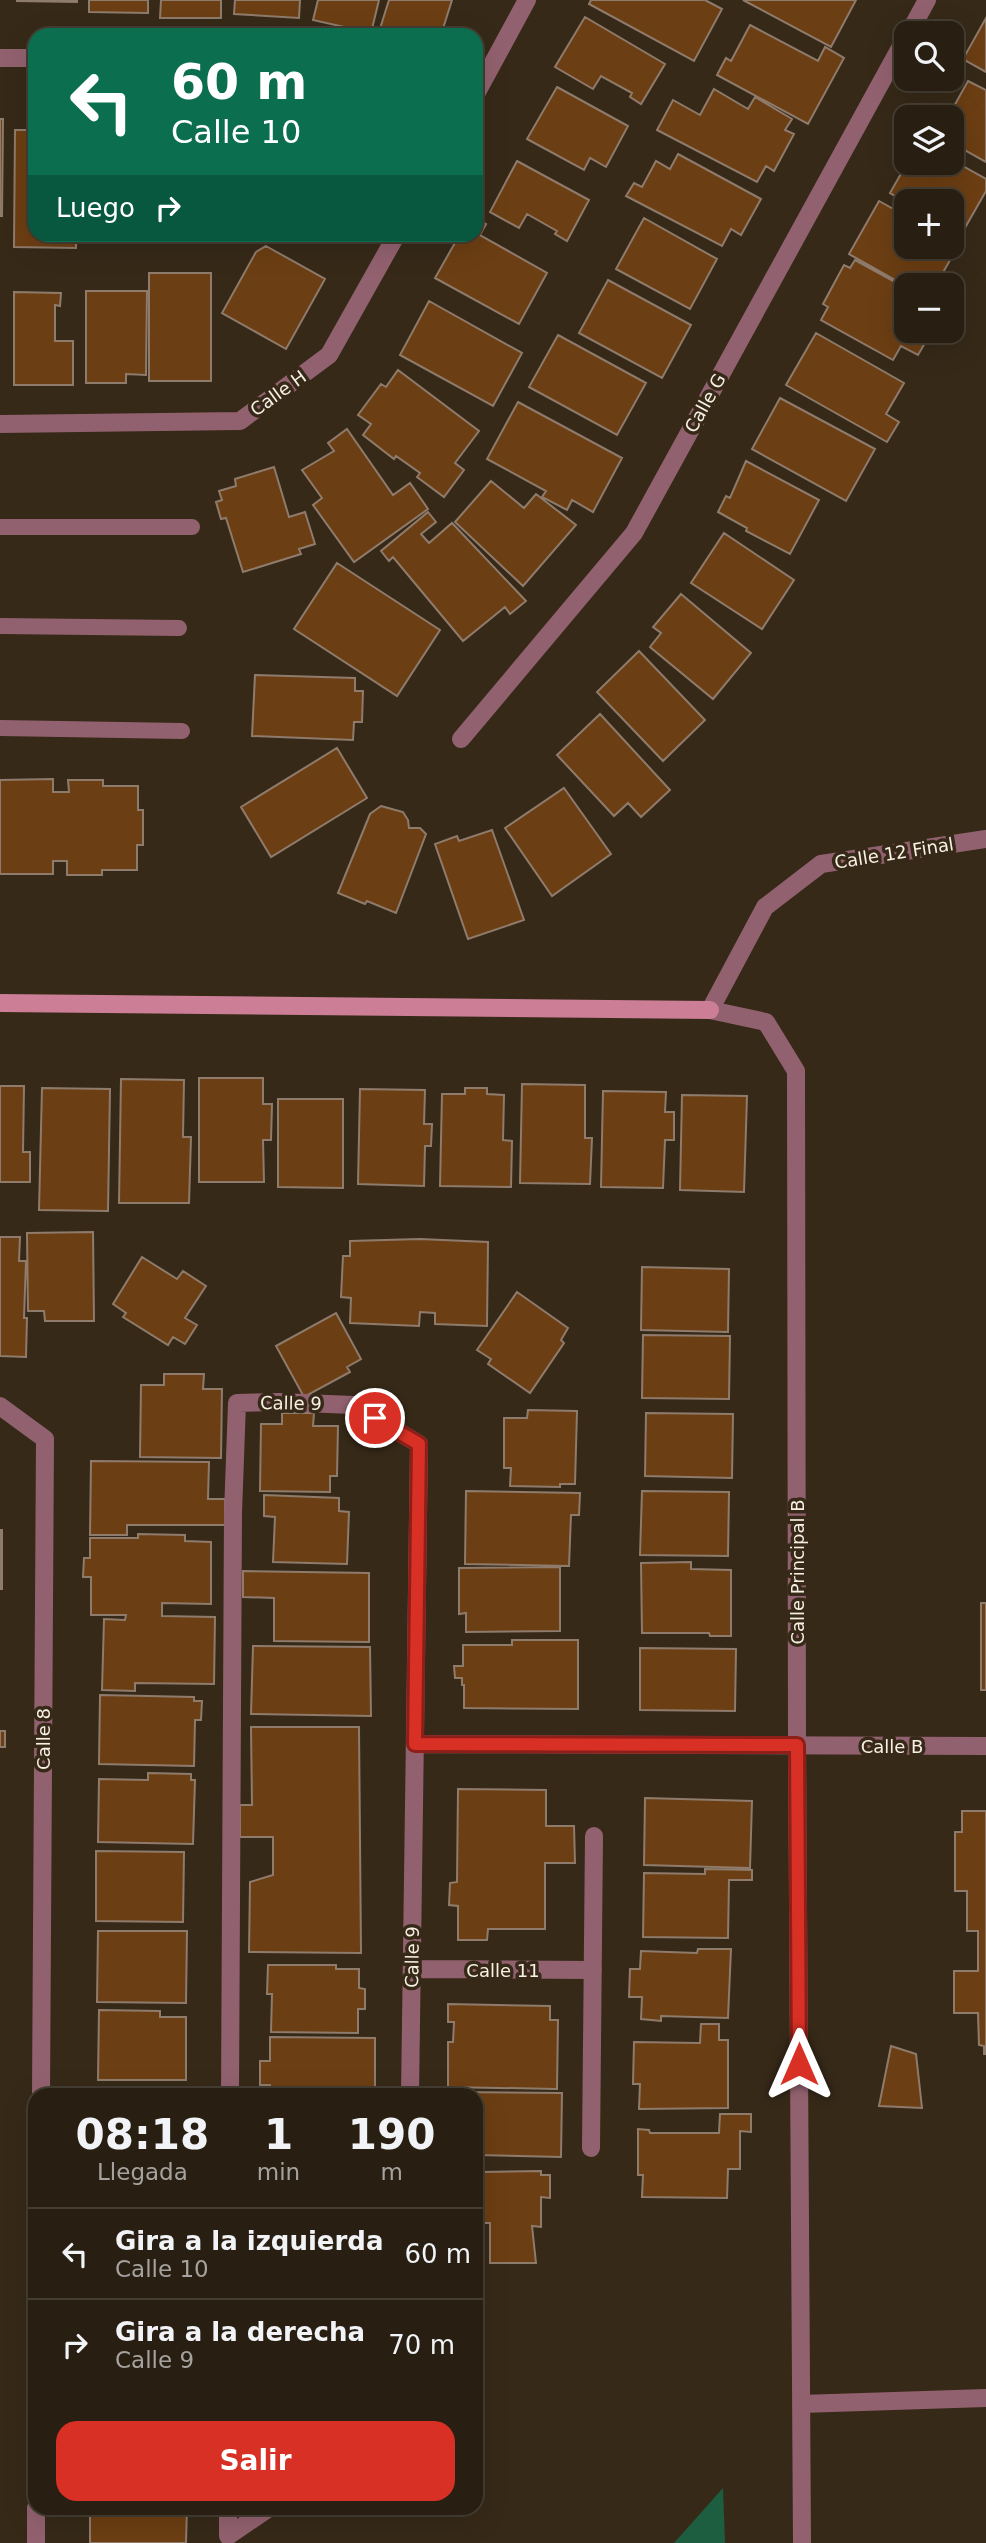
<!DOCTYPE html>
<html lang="es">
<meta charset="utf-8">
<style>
body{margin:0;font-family:"DejaVu Sans",sans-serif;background:#342c20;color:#f1f3f6;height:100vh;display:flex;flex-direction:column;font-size:26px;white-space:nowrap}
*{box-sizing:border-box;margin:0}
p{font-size:23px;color:#a5a29f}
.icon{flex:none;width:38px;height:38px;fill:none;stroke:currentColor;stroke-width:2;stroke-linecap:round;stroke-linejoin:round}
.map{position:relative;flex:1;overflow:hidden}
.side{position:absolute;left:28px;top:2088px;width:455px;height:427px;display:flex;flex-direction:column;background:#281f12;border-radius:21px;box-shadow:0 7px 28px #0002,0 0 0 2px #443d32}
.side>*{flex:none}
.top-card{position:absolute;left:28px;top:28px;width:455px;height:214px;border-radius:21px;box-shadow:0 7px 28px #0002,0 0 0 2px #443d32;background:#0b6e4f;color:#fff;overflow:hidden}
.tools{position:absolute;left:894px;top:21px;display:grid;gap:14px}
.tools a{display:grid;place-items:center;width:70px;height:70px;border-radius:14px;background:#281f12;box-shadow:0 7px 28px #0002,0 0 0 2px #443d32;font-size:35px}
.pin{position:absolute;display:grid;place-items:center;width:60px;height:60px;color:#fff;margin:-30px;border:4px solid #fff;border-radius:50%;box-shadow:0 2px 7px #0007}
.me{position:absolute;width:77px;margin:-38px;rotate:0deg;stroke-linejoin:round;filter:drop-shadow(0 0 5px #0008)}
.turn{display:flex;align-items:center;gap:24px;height:147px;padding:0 28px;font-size:32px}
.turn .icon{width:91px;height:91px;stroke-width:2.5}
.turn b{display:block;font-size:49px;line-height:60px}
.then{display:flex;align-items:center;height:66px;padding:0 28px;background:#0003;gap:14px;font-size:26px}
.eta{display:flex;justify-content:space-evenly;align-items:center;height:119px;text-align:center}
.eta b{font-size:42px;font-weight:700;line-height:49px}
.primary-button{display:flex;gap:14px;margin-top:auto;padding:14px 28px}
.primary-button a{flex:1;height:80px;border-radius:21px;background:#d93025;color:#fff;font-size:28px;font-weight:700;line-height:80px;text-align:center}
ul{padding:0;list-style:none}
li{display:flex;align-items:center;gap:21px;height:91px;padding:0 28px;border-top:2px solid #443d32}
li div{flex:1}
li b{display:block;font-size:26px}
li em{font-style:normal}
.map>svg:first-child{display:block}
.green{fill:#1c5e3f}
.building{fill:#6c3e13;stroke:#8f7b6c;stroke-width:2}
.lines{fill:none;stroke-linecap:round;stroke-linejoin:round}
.lane{stroke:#92616f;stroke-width:16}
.street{stroke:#92616f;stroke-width:18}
.secondary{stroke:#cb7e96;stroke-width:18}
.route-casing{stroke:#8d1f18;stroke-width:18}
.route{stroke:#d93025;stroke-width:12}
.labels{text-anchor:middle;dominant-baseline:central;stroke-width:7;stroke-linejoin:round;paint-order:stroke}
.street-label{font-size:18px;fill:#f8f0e5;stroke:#362918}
</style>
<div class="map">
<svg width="986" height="2543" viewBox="0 0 986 2543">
<rect width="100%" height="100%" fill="#362918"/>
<!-- green -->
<path class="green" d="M723 2488 725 2543H674Z"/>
<!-- building -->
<path class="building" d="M17 0H77V2L17 1Z
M89 0H148V13L89 12Z
M161 0H221V18H160Z
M235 0H300L299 18 234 14Z
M318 0H379L371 33 313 20Z
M389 0H452L441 35H378Z
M591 0H705L722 9 694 61 589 4Z
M743 0H856L831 47Z
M585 17 665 64 641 104 630 97 632 93 601 76 593 89 555 67Z
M986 18V72L963 59Z
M750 25 818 61 825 47 844 58 808 124 717 75 726 58 731 61Z
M968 81 986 90V162L952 143V117H948Z
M557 87 628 126 606 167 590 158 584 170 527 139Z
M714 89 748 109 755 97 792 119 785 130 794 134 774 171 766 166 757 182 657 130 673 100 700 115Z
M0 119H3L2 216H0Z
M15 130H35V234H76V248L14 247Z
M678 154 761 199 741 235 731 229 722 246 626 196 634 183 642 187 656 161 670 169Z
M952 160 986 179V191L962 233 952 227V201L906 202 890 193 907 163H952Z
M517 161 589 200 567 241 555 234 557 231 527 214 519 228 490 212Z
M879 201 906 216V247H952V242L958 246 936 285 906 286 849 254Z
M476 218 486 224 480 235 547 273 519 324 435 278 460 234H476Z
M644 218 717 259 690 309 616 269Z
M266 246 325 279 286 349 222 313 256 252Z
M855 260 906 288V331H932L918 355 901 346 893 360 821 320 828 307 823 304 844 265 850 268Z
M149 273H211V381H149Z
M608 280 691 325 662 378 579 333Z
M86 291H147L146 375 126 374V383H86Z
M14 292 61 293 60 306 55 305V341H73V385H14Z
M429 301 522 353 493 406 400 355Z
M816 333 904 383 886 414 899 422 887 442 786 385Z
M558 335 646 383 617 435 529 387Z
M398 370 479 431 455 463 464 470 444 497 417 477 420 473 396 456 394 459 363 435 371 424 358 415 381 384 386 387Z
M780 398 875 449 846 501 752 449Z
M518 402 622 458 593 512 572 500 567 510 542 497 546 491 487 459Z
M347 429 393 495 410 483 428 509 354 562 313 505 322 498 302 470 334 451 328 443Z
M746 461 819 500 790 554 746 531 747 528 718 512 726 496 730 498Z
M274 467 289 517 305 512 315 544 299 549 301 554 243 572 226 518 221 519 216 502 222 500 219 491 236 486 235 479Z
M491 481 524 508 536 494 576 525 523 586 455 522Z
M428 512 436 522 421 534 429 543 452 523 526 601 510 614 505 607 463 641 393 557 389 561 381 551Z
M724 533 794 580 762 629 691 583Z
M337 563 440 630 397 696 294 629Z
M681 594 751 653 713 699 650 647 661 633 653 627Z
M639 651 705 720 663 761 597 692Z
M255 675 355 678V691H363L362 722H354L353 740 252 736Z
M600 714 670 790 641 817 628 803 614 816 557 755Z
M337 748 367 798 271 857 241 807Z
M53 779V792H69L68 780H103V786H138V810H143V845H137V870H102V875H67V861H53V874H0V780Z
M564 788 611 854 552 896 505 828Z
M381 806 403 812 408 820 409 828H420L426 834 396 913 367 901 365 904 338 893 370 814Z
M492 830 524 920 468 939 435 844 457 836 459 841Z
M199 1078H263V1104H272L271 1140H263L264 1182H199Z
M121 1079 184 1080 183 1137H191L189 1203H119Z
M522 1084 585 1085V1138H592L590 1184 520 1183Z
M0 1086H24L23 1152H30V1182H0Z
M42 1088 110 1089 108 1211 39 1210Z
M465 1088H487V1094L504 1095 503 1140 512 1141 511 1187 440 1186 442 1094H465Z
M360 1089 425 1090 424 1124H432L431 1146H425L424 1186 358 1184Z
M603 1091 666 1092 665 1112H674V1140H665L663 1188 601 1187Z
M682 1095 747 1096 744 1192 680 1190Z
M278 1099H343V1188L278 1187Z
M93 1232 94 1321H45L44 1311H28L27 1233Z
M0 1237H20L19 1261H26L24 1318H27L26 1357 0 1356Z
M420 1239 488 1242 487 1326 435 1324V1313L420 1312 419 1326 350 1323 351 1298 341 1297 343 1256H350V1241Z
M142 1257 177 1279 183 1271 206 1286 185 1318 197 1325 185 1344 173 1337 168 1345 123 1317 126 1313 113 1304Z
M642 1267 729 1269 728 1332 641 1330Z
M517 1292 568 1328 561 1340 564 1343 530 1393 488 1364 491 1359 477 1350Z
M336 1313 361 1359 347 1367 350 1372 304 1397 276 1346Z
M643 1335 730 1336 729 1399 642 1398Z
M164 1374H204L203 1389H222L221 1458 140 1457 141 1385H164Z
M528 1410 577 1411 575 1484H560V1487L510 1486 511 1468H504V1418H527Z
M282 1413H314L313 1426H338L337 1476H330V1492L260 1491 261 1424H282Z
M646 1413 733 1414 732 1478 645 1476Z
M91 1461 209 1462 208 1499H225V1525H127V1535H90Z
M466 1491 580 1493 579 1515H571L569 1566 465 1564Z
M642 1491 729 1492 728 1556 640 1555Z
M264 1495 339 1498V1511L349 1512 347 1564 273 1562 275 1517 264 1516Z
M0 1530H2V1589H0Z
M138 1534 185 1535V1541L211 1542V1604L162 1603V1616L215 1617 214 1684 135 1683V1691L102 1690 104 1619 125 1620 126 1615H91V1577H83L84 1558H90V1538H138Z
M691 1562V1569L731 1570V1636H710L709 1633H642L641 1563Z
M560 1567V1631L466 1632V1613L459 1614V1568Z
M243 1571 369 1573V1642L274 1641V1598L243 1597Z
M981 1603H986V1690H981Z
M512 1640H578V1709L464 1708V1685H462V1678H455L454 1666H463V1645H512Z
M253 1646 370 1647 371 1716 251 1714Z
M640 1648 736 1649 735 1711 640 1710Z
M100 1695 194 1697V1701H202L201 1720H195L194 1766 99 1764Z
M251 1727H359L361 1953 249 1952 250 1882 273 1875V1837H240V1805H252Z
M0 1731H5V1747H0Z
M148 1773 191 1774V1780H195L193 1844 98 1842 99 1779 148 1780Z
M458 1789 546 1790V1826H574L575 1863H545V1929H488L487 1940H458V1906L449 1905 450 1883 457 1882Z
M645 1798 752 1801 750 1868 644 1865Z
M962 1811H986V2054H984V2046L979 2045 978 2013H954V1971H978V1931H967V1891H955V1832H962Z
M96 1851 184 1852 183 1922 96 1921Z
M705 1869 752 1870V1880H729L728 1938 643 1937 644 1873 705 1874Z
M98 1931H187L186 2003 97 2002Z
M698 1949H731L728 2018 661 2016V2021L641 2019 642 1997H629L630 1969H640L641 1951 697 1953Z
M268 1965H336V1969H359V1988L365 1989V2009H358V2033L271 2032 272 1994H267Z
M448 2004 550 2006V2020H558L557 2089 448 2087V2042H453L454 2022H448Z
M99 2010 160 2011V2017H186V2080H98Z
M701 2024H719V2040H728V2108L639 2109 640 2084H633L634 2042 700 2043Z
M270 2037 375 2038V2095H270V2085H260V2061H270Z
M891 2046 916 2054 922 2108 879 2106Z
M454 2092 562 2093 561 2157 476 2155V2095H454Z
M105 2094H191V2095H105Z
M720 2114H751V2132L740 2131V2169H728L727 2198 642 2197 643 2175H638V2129L649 2130 650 2133H719Z
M541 2171V2175H550V2198L541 2197V2227L532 2226 536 2263H490V2223H482V2172Z
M90 2508H187L186 2543H90Z"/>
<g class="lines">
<!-- lane -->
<path class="lane" d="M0 527H192
M0 626 179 628
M0 728 182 731"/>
<!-- street -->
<path class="street" d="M909 33 927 0
M0 58H35
M476 94 527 0
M0 424 240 421 329 355 397 234
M461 739 634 533 906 37
M0 1406 45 1439 41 2095
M415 1744 986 1746
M412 1969 593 1970
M230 2095 233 1513 237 1403 279 1402 353 1405 419 1444 410 2095
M591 2148 594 1836
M801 2404 986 2398
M228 2508V2536L269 2508
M36 2543V2508
M802 2543 797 1745 796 1071 766 1022 710 1010 765 907 821 864 986 839"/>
<!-- secondary -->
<path class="secondary" d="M0 1003 710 1010"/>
</g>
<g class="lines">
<!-- route casing -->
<g class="route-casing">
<path id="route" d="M375 1418 419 1444 415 1744 797 1745 799 2064"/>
</g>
<!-- route -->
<use href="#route" class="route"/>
</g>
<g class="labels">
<!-- street labels -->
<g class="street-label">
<text transform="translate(278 393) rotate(-36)">Calle H</text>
<text transform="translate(705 403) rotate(-61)">Calle G</text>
<text transform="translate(894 853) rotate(-9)">Calle 12 Final</text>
<text transform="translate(291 1403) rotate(1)">Calle 9</text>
<text transform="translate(797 1572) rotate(-90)">Calle Principal B</text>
<text transform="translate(43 1739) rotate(-90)">Calle 8</text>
<text x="892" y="1746">Calle B</text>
<text transform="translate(412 1957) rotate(-89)">Calle 9</text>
<text x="503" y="1970">Calle 11</text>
</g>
</g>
</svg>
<div class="tools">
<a><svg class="icon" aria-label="search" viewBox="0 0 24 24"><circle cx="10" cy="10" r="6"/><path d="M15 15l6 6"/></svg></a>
<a><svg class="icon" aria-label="layers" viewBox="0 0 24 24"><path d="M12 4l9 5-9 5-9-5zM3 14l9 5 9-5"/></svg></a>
<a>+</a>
<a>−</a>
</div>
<div class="pin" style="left:375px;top:1418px;background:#d93025"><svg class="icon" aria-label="arrive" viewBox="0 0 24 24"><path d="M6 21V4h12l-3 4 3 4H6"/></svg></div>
<svg class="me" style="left:799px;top:2064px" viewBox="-20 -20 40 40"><path d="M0-17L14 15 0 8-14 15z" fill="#d93025" stroke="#fff" stroke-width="4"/></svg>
<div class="top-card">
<div class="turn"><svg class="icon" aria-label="left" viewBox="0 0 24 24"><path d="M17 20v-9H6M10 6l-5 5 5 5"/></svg><div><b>60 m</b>Calle 10</div></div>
<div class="then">Luego<svg class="icon" aria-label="right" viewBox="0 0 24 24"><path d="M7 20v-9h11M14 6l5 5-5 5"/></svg></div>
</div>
<section class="side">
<div class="eta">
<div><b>08:18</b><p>Llegada</p></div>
<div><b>1</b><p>min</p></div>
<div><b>190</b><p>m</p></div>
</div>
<ul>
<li><svg class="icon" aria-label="left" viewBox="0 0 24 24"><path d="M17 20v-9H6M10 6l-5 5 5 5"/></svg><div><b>Gira a la izquierda</b><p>Calle 10</p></div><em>60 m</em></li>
<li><svg class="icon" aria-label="right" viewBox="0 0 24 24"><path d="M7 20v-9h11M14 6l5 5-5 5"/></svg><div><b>Gira a la derecha</b><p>Calle 9</p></div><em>70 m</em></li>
</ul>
<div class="primary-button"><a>Salir</a></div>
</section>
</div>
